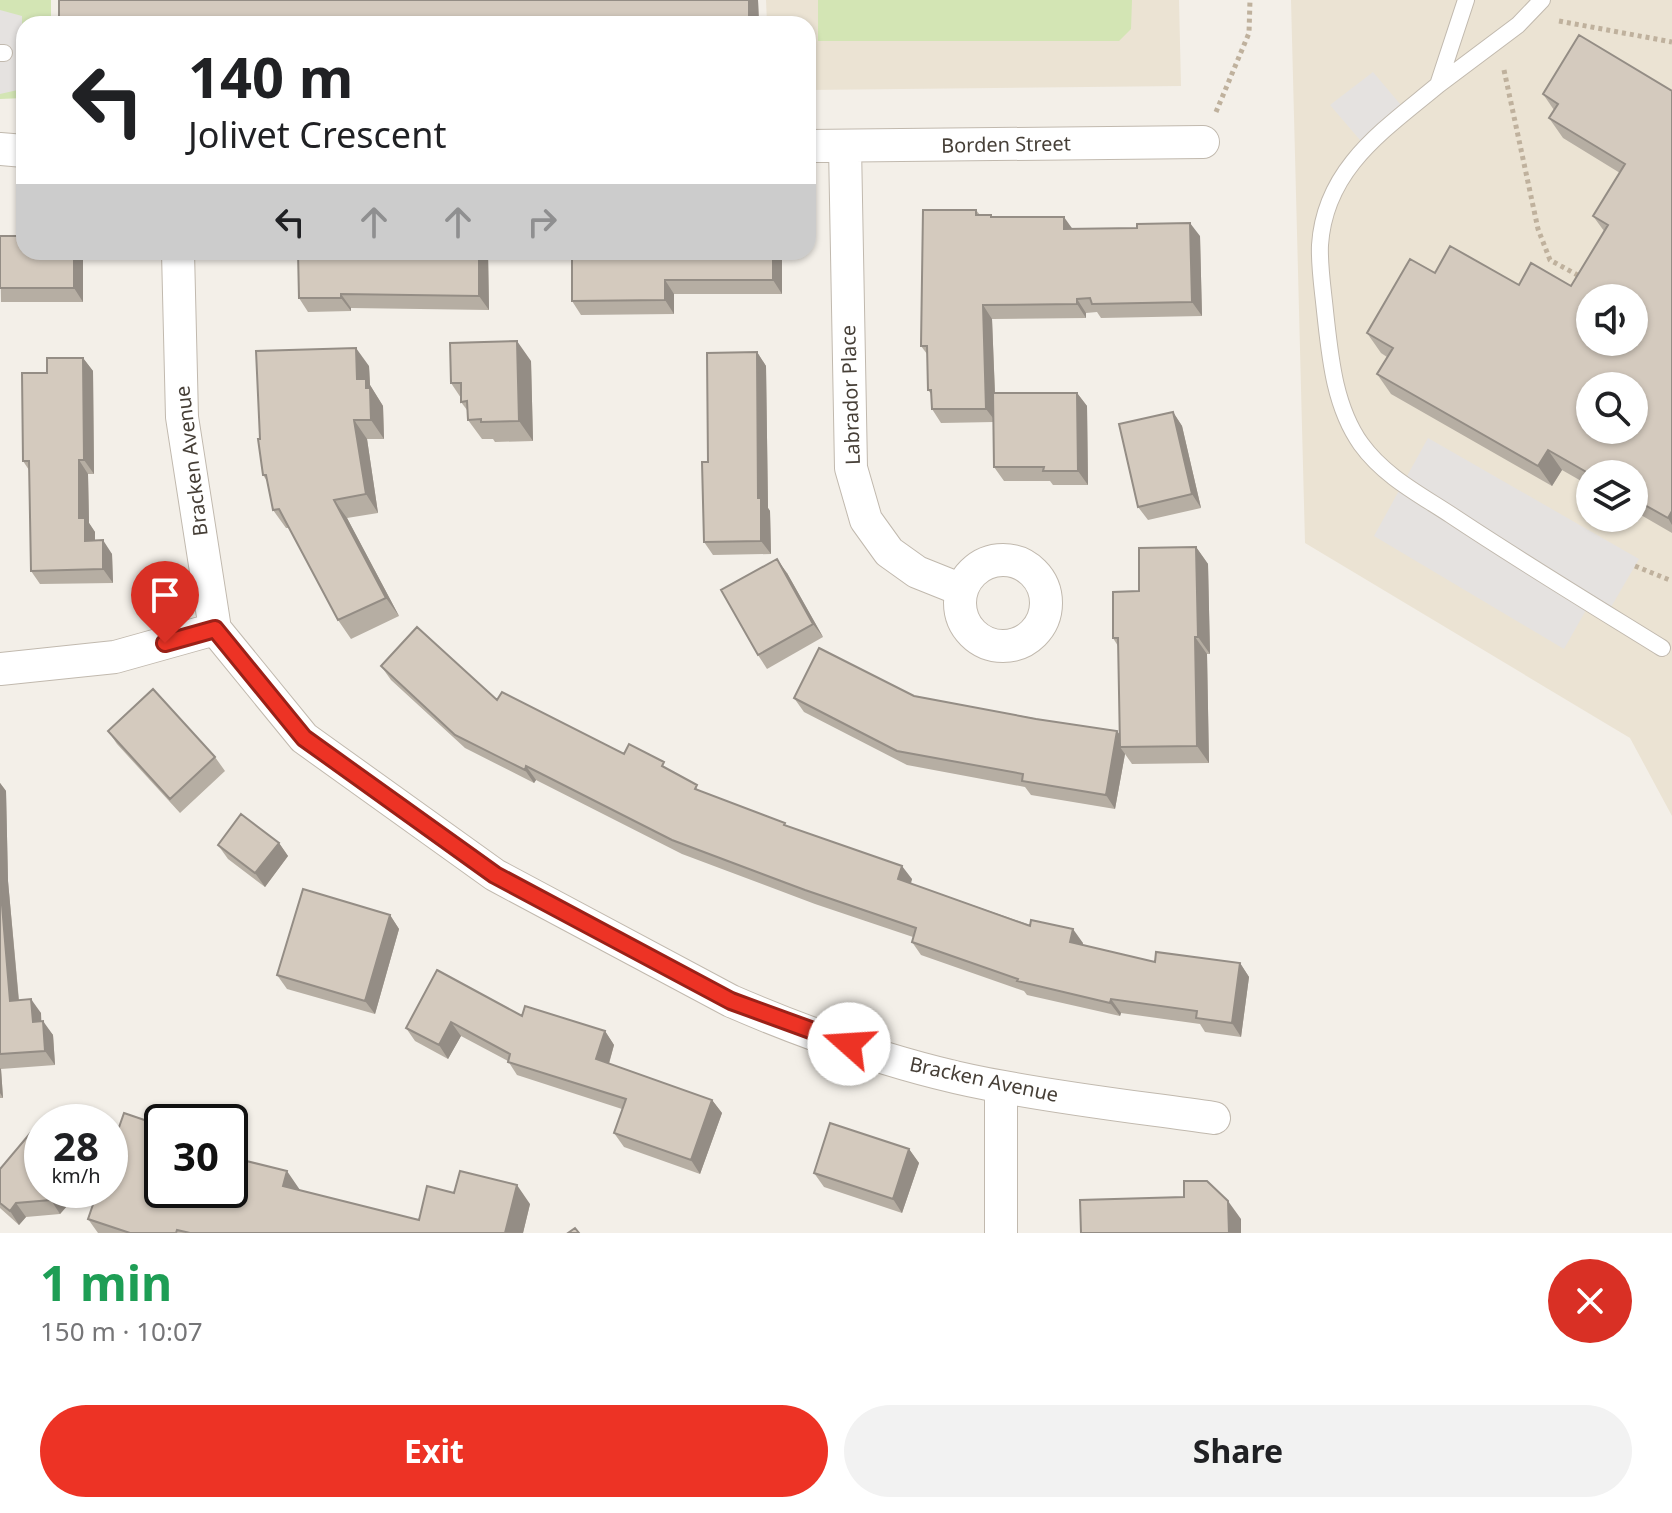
<!DOCTYPE html>
<meta charset="utf-8">
<style>
body{margin:0;font-family:"Noto Sans",sans-serif;background:#f2f2f2;color:#202124;height:100vh;display:flex;flex-direction:column;font-size:30px;white-space:nowrap}
*{box-sizing:border-box;margin:0}
p{font-size:26px;color:#757577}
.icon{flex:none;width:44px;height:44px;fill:none;stroke:currentColor;stroke-width:2;stroke-linecap:round;stroke-linejoin:round}
.map{position:relative;height:1233px;overflow:hidden}
.sheet{display:flex;flex-direction:column;background:#fff;flex:1}
.sheet>*{flex:none}
.top-card{position:absolute;left:16px;top:16px;width:800px;height:244px;border-radius:24px;box-shadow:0 2px 6px #0004;background:#fff;color:#202124;overflow:hidden}
.controls{position:absolute;left:1576px;top:284px;display:grid;gap:16px}
.controls a{display:grid;place-items:center;width:72px;height:72px;border-radius:50%;background:#fff;box-shadow:0 2px 6px #0004;font-size:40px}
.speed{position:absolute;left:24px;top:1104px;display:flex;gap:16px;font-size:40px;font-weight:700;text-align:center}
.speed>*{display:grid;place-content:center;width:104px;height:104px;border-radius:50%;background:#fff;box-shadow:0 2px 6px #0004;line-height:1}
.speed small{font-size:20px;font-weight:400}
.speed .limit{border:4px solid #111;border-radius:12px;background:#fff;color:#111}
.pin{position:absolute;display:grid;place-items:center;width:68px;height:68px;color:#fff;margin:-82px -34px;border-radius:50% 50% 50% 0;rotate:-45deg;box-shadow:0 0 8px #0007}
.pin .icon{rotate:45deg}
.me{position:absolute;width:88px;margin:-44px;rotate:289deg;stroke-linejoin:round;filter:drop-shadow(0 0 6px #0008)}
.turn{display:flex;align-items:center;gap:28px;height:168px;padding:0 40px;font-size:36px}
.turn .icon{width:104px;height:104px;stroke-width:2.5}
.turn b{display:block;font-size:56px;line-height:68px}
.lanes{display:flex;align-items:center;height:76px;padding:0 40px;background:#0003;justify-content:center;gap:40px;direction:ltr}
.lanes .off{opacity:.35}
.round{display:grid;place-items:center;flex:none;width:84px;height:84px;border-radius:42px;background:#f2f2f2}
.overview{display:flex;align-items:center;justify-content:space-between;height:136px;padding:0 40px}
h1{font-size:48px;font-weight:700;line-height:60px;color:#1e9e55}
.primary-button{display:flex;gap:16px;margin-top:auto;padding:16px 40px}
.primary-button a{flex:1;height:92px;border-radius:48px;background:#ed3325;color:#fff;font-size:32px;font-weight:700;line-height:92px;text-align:center}
.primary-button a+a{background:#f2f2f2;color:#202124}
.map>svg:first-child{display:block}
.education{fill:#ebe3d3;fill-rule:evenodd}
.green{fill:#d3e5b4}
.parking{fill:#e5e2e0}
.lines{fill:none;stroke-linecap:round;stroke-linejoin:round}
.lane-casing{stroke:#c1b9ae;stroke-width:18}
.street-casing{stroke:#c1b9ae;stroke-width:34}
.path{stroke:#bfb19d;stroke-width:5;stroke-dasharray:4 4;stroke-linecap:butt}
.lane{stroke:#fff;stroke-width:16}
.street{stroke:#fff;stroke-width:32}
.wall{fill:#b6aea3}
.shaded-wall{fill:#948d85}
.building{fill:#d4cabe;stroke:#948d85;stroke-width:2;fill-rule:evenodd}
.route-casing{stroke:#9a2118;stroke-width:20}
.route{stroke:#ed3325;stroke-width:14}
.labels{text-anchor:middle;dominant-baseline:central;stroke-width:8;stroke-linejoin:round;paint-order:stroke}
.street-label{font-size:20px;fill:#463f37;stroke:#fff}
</style>
<div class="map">
<svg width="1672" height="1233" viewBox="0 0 1672 1233">
<rect width="100%" height="100%" fill="#f3efe8"/>
<!-- education -->
<path class="education" d="M766 0H1179L1181 86 808 90V24H767Z
M1291 0H1672V816L1630 738 1305 543ZM1590 298H1634V342H1590ZM1590 386H1634V430H1590ZM1590 474H1634V518H1590Z"/>
<!-- green -->
<path class="green" d="M0 0H51V24H24V98L0 99Z
M818 0H1132L1131 29 1119 41H818Z"/>
<!-- parking -->
<path class="parking" d="M0 10 22 16V89L0 94Z
M1373 72 1406 111 1366 147 1330 105Z
M1428 438 1639 559 1607 614 1590 603 1564 649 1374 536Z"/>
<g class="lines">
<!-- lane casing -->
<g class="lane-casing">
<path id="lane" d="M1466 0 1438 85 1518 25 1542 0
M0 53H4
M1438 85C1384 130 1325 168 1320 245 1319 266 1323 290 1325 311 1330 356 1334 406 1361 444 1384 476 1419 494 1451 515 1520 561 1591 604 1662 648"/>
</g>
<!-- street casing -->
<g class="street-casing">
<path id="street" d="M808 146 1203 142
M845 146 851 468 866 520 889 552 917 572 962 590
M0 149 24 151
M178 252 182 417 215 629 304 738 495 875 731 1001C814 1037 915 1072 1004 1087 1073 1100 1144 1108 1214 1118
M960 603a43 43 0 1 1 86 0a43 43 0 1 1-86 0Z
M0 669 115 657 215 629
M1001 1233V1087"/>
</g>
<!-- path -->
<path class="path" d="M1559 21 1672 42
M1504 70 1538 229 1550 260 1583 278
M1216 112 1249 33 1250 0
M1635 566 1672 581"/>
<!-- lane -->
<use href="#lane" class="lane"/>
<!-- street -->
<use href="#street" class="street"/>
</g>
<!-- wall -->
<path class="wall" d="M758 0 759 24H59Z
M1672 91V533L1634 511V474H1590V486L1562 470 1552 486 1391 394 1377 374 1387 357 1381 353 1367 333 1435 273 1519 285 1571 286 1604 231 1593 216 1620 173 1563 138 1549 118 1554 110 1543 94Z
M976 210 980 215H991L992 217 1072 228 1200 236 1202 316 1101 318 1097 312 1086 313V318L992 319 995 393H1077L1087 406 1088 485H1053L1050 481H1004L994 467V422L941 423 932 409V395L928 390 927 354 921 346Z
M0 236 24 252H83V302H1Z
M488 252 489 310 351 308V311L308 312 299 298Z
M782 252V294H674V314L581 315 572 301Z
M757 352 766 366 768 508 770 511 771 554 713 555 704 542 708 462Z
M83 358 93 371 94 474H88L89 523 95 532V540L112 554 113 583 40 584 31 571 29 470 23 461 47 373Z
M531 361 533 441 495 442 493 439H482L468 420 467 410 461 402V398L451 383Z
M369 366 370 385 383 406 384 439H367L378 513 347 518 399 616 351 639 338 620 289 528H286L273 510 267 481 263 475 260 439Z
M1173 412 1182 426 1201 508 1148 520 1138 507Z
M1196 547 1208 564 1210 654H1207L1209 763 1132 764 1125 754 1115 809 1031 795 1025 787 907 765 804 712 794 698 914 696 1120 734 1118 646 1113 638 1139 591Z
M787 573 823 637 767 669 758 655Z
M381 666 497 700 624 754 669 770 702 792 912 879 911 884 1083 943 1082 945 1155 962 1240 963 1249 977 1241 1037 1205 1032 1200 1024 1121 1013 1120 1016 1027 995 1024 991 921 955 912 942 913 937 815 904 682 854 536 780 534 783 465 748 391 680Z
M108 731 215 757 225 771 180 813 117 744Z
M0 778V783L6 791 8 881 19 1000 41 1013V1021L53 1035 55 1065 1 1069 3 1098H0Z
M279 843 288 856 265 887 228 859 218 845Z
M390 915 399 929 375 1014 287 989 277 975Z
M437 970 522 1016 605 1031 614 1045 609 1064 712 1100 722 1113 700 1174 624 1147 614 1133 622 1109 517 1075 508 1061 461 1036 448 1059 415 1041 406 1028Z
M909 1149 919 1163 902 1213 824 1187 814 1173Z
M0 1169 42 1190H81L60 1214 26 1217 19 1225 0 1208Z
M162 1190 216 1198 300 1190 419 1220 454 1193 530 1204 523 1233H98L88 1219Z"/>
<!-- shaded-wall -->
<path class="shaded-wall" d="M749 0H758L759 24H750L749 23Z
M1064 217 1074 231 1064 229Z
M1190 223 1200 236 1202 316 1192 302Z
M74 252H83V302L74 288Z
M479 252H488L489 310 479 296Z
M773 252H782V294L773 280Z
M665 280 674 294V314L665 300Z
M341 294 351 308V311L341 298Z
M1077 299 1086 313V318L1077 304Z
M983 305 992 319 996 422 986 409Z
M517 341 531 361 533 441 519 421Z
M356 348 369 366 370 385 383 406 384 439 371 420 357 379Z
M757 352 766 366 768 508 770 511 771 554 761 541 758 498Z
M83 358 93 371 94 474 84 460Z
M1077 393 1087 406 1088 485 1078 471Z
M1173 412 1182 426 1201 508 1192 494Z
M354 420 367 439 378 513 366 494Z
M1548 450 1562 470 1552 486 1538 466Z
M79 460 88 474 89 523 95 532V554L85 541 79 518Z
M334 500 347 518 399 616 386 598Z
M1672 511V525L1668 518Z
M103 540 112 554 113 583 103 569Z
M1196 547 1208 564 1210 654 1198 637Z
M777 559 787 573 823 637 813 624Z
M1195 637 1207 654 1209 763 1197 746Z
M1117 731 1127 744 1120 747 1125 754 1115 809 1106 795Z
M526 766 536 780 534 783 525 770Z
M0 778V783L6 791 8 881 20 1015 10 1001 0 881Z
M279 843 288 856 265 887 255 873Z
M902 866 912 879 907 893 898 879Z
M390 915 399 929 375 1014 365 1001Z
M1073 929 1083 943 1080 956 1070 942Z
M1240 963 1249 977 1241 1037 1232 1023Z
M31 999 41 1013 42 1036 33 1022Z
M1111 999 1121 1013 1120 1016 1110 1003Z
M43 1021 53 1035 55 1065 45 1051Z
M451 1022 461 1036 448 1059 439 1045Z
M605 1031 614 1045 606 1073 596 1059Z
M0 1068 1 1069 3 1098 0 1093Z
M712 1100 722 1113 700 1174 691 1160Z
M909 1149 919 1163 902 1213 893 1199Z
M162 1154V1189L154 1178Z
M287 1171 300 1190 283 1186Z
M517 1185 530 1204 523 1233H505Z
M59 1190H81L60 1214 51 1200Z
M1228 1201 1241 1219V1233H1229Z
M16 1203 26 1217 19 1225 10 1211Z"/>
<!-- building -->
<path class="building" d="M59 0H749V23L710 24H465V20L341 22V24H59Z
M1579 35 1672 91V511L1668 518 1634 499V474H1590L1548 450 1538 466 1377 374 1393 348 1367 333 1410 259 1435 273 1450 246 1519 285 1531 263 1571 286 1608 225 1593 216 1625 164 1549 118 1558 104 1543 94ZM1590 298H1634V342H1590ZM1590 386H1634V430H1590Z
M923 210H976V215H991V217H1064V229L1137 228V224L1190 223 1192 302 1092 304 1090 298 1077 299V304L983 305 986 409H932L931 390H928L927 346H921Z
M0 236H24V252H74V288H0Z
M298 252H479V296L341 294V298H299Z
M572 252H773V280H665V300L572 301Z
M517 341 519 421 481 422V419L468 420 467 401 461 402V383H451L450 343Z
M356 348 357 379H366V388H370L371 420H354L366 494 334 500 386 598 338 620 279 509 273 510 266 475H263L258 439H260L256 351Z
M757 352 758 498H761V541L704 542 702 462H708L707 353Z
M47 358H83L84 460H79V518H85V541L103 540V569L31 571 29 461H23L22 373H47Z
M993 393H1077L1078 471H1043L1044 467H994Z
M1173 412 1192 494 1138 507 1119 424Z
M1196 547 1198 637H1195L1197 746 1120 747 1118 638H1113V592L1139 591V548Z
M777 559 813 624 758 655 721 590Z
M417 627 497 700 502 692 624 754 629 744 664 762 662 766 697 785 695 789 785 823 784 825 902 866 898 879 1030 926 1031 920 1073 929 1070 942 1155 962 1156 952 1240 963 1232 1023 1196 1018 1197 1011 1111 999 1110 1003 1017 981 1018 979 912 942 916 928 805 890 672 840 526 766 525 770 455 735 381 666Z
M819 648 914 696 1036 719 1117 731 1106 795 1022 781 1023 774 897 751 794 698Z
M153 689 215 757 170 799 108 731Z
M241 814 279 843 255 873 218 845Z
M0 881 10 1001 31 999 33 1022 43 1021 45 1051 0 1054Z
M303 889 390 915 365 1001 277 975Z
M437 970 522 1016 525 1006 605 1031 596 1059 712 1100 691 1160 614 1133 626 1099 508 1062 510 1054 451 1022 439 1045 406 1028Z
M124 1113 162 1126V1154L154 1178 162 1180V1190H191L216 1198 218 1190H230V1157L287 1171 283 1186 419 1220 427 1186 454 1193 460 1171 517 1185 505 1233H190L177 1230 176 1233H130L88 1219 98 1190H110V1153Z
M43 1118 47 1122H42V1190H59L51 1200 16 1203 10 1211 0 1203V1169Z
M830 1123 909 1149 893 1199 814 1173Z
M1184 1181H1207L1228 1201 1229 1233H1081L1080 1200 1184 1197Z
M575 1228 579 1233H568Z"/>
<g class="lines">
<!-- route casing -->
<g class="route-casing">
<path id="route" d="M165 643 215 629 304 738 495 875 731 1001 849 1044"/>
</g>
<!-- route -->
<use href="#route" class="route"/>
</g>
<g class="labels">
<!-- street labels -->
<g class="street-label">
<text transform="translate(1006 144) rotate(-1)">Borden Street</text>
<text transform="translate(850 395) rotate(-92)">Labrador Place</text>
<text transform="translate(191 461) rotate(-97)">Bracken Avenue</text>
<text transform="translate(984 1079) rotate(12)">Bracken Avenue</text>
</g>
</g>
</svg>
<div class="controls">
<a><svg class="icon" aria-label="sound" viewBox="0 0 24 24"><path d="M4 9h4l5-4v14l-5-4H4zM17 9q2 3 0 6"/></svg></a>
<a><svg class="icon" aria-label="search" viewBox="0 0 24 24"><circle cx="10" cy="10" r="6"/><path d="M15 15l6 6"/></svg></a>
<a><svg class="icon" aria-label="layers" viewBox="0 0 24 24"><path d="M12 4l9 5-9 5-9-5zM3 14l9 5 9-5"/></svg></a>
</div>
<div class="speed"><div>28<small>km/h</small></div><div class="limit">30</div></div>
<div class="pin" style="left:165px;top:643px;background:#d93025"><svg class="icon" aria-label="arrive" viewBox="0 0 24 24"><path d="M6 21V4h12l-3 4 3 4H6"/></svg></div>
<svg class="me" style="left:849px;top:1044px" viewBox="-20 -20 40 40"><circle r="19" fill="#fff"/><path d="M0-13L10 11 0 6-10 11z" fill="#ed3325"/></svg>
<div class="top-card">
<div class="turn"><svg class="icon" aria-label="left" viewBox="0 0 24 24"><path d="M17 20v-9H6M10 6l-5 5 5 5"/></svg><div><b>140 m</b>Jolivet Crescent</div></div>
<div class="lanes"><svg class="icon" aria-label="left" viewBox="0 0 24 24"><path d="M17 20v-9H6M10 6l-5 5 5 5"/></svg><svg class="icon off" aria-label="ahead" viewBox="0 0 24 24"><path d="M12 20V5M6 11l6-6 6 6"/></svg><svg class="icon off" aria-label="ahead" viewBox="0 0 24 24"><path d="M12 20V5M6 11l6-6 6 6"/></svg><svg class="icon off" aria-label="right" viewBox="0 0 24 24"><path d="M7 20v-9h11M14 6l5 5-5 5"/></svg></div>
</div>
</div>
<section class="sheet">
<div class="overview"><div><h1>1 min</h1><p>150 m · 10:07</p></div><a class="round" style="background:#d93025;color:#fff"><svg class="icon" aria-label="close" viewBox="0 0 24 24"><path d="M6 6l12 12M18 6L6 18"/></svg></a></div>
<div class="primary-button"><a>Exit</a><a>Share</a></div>
</section>
